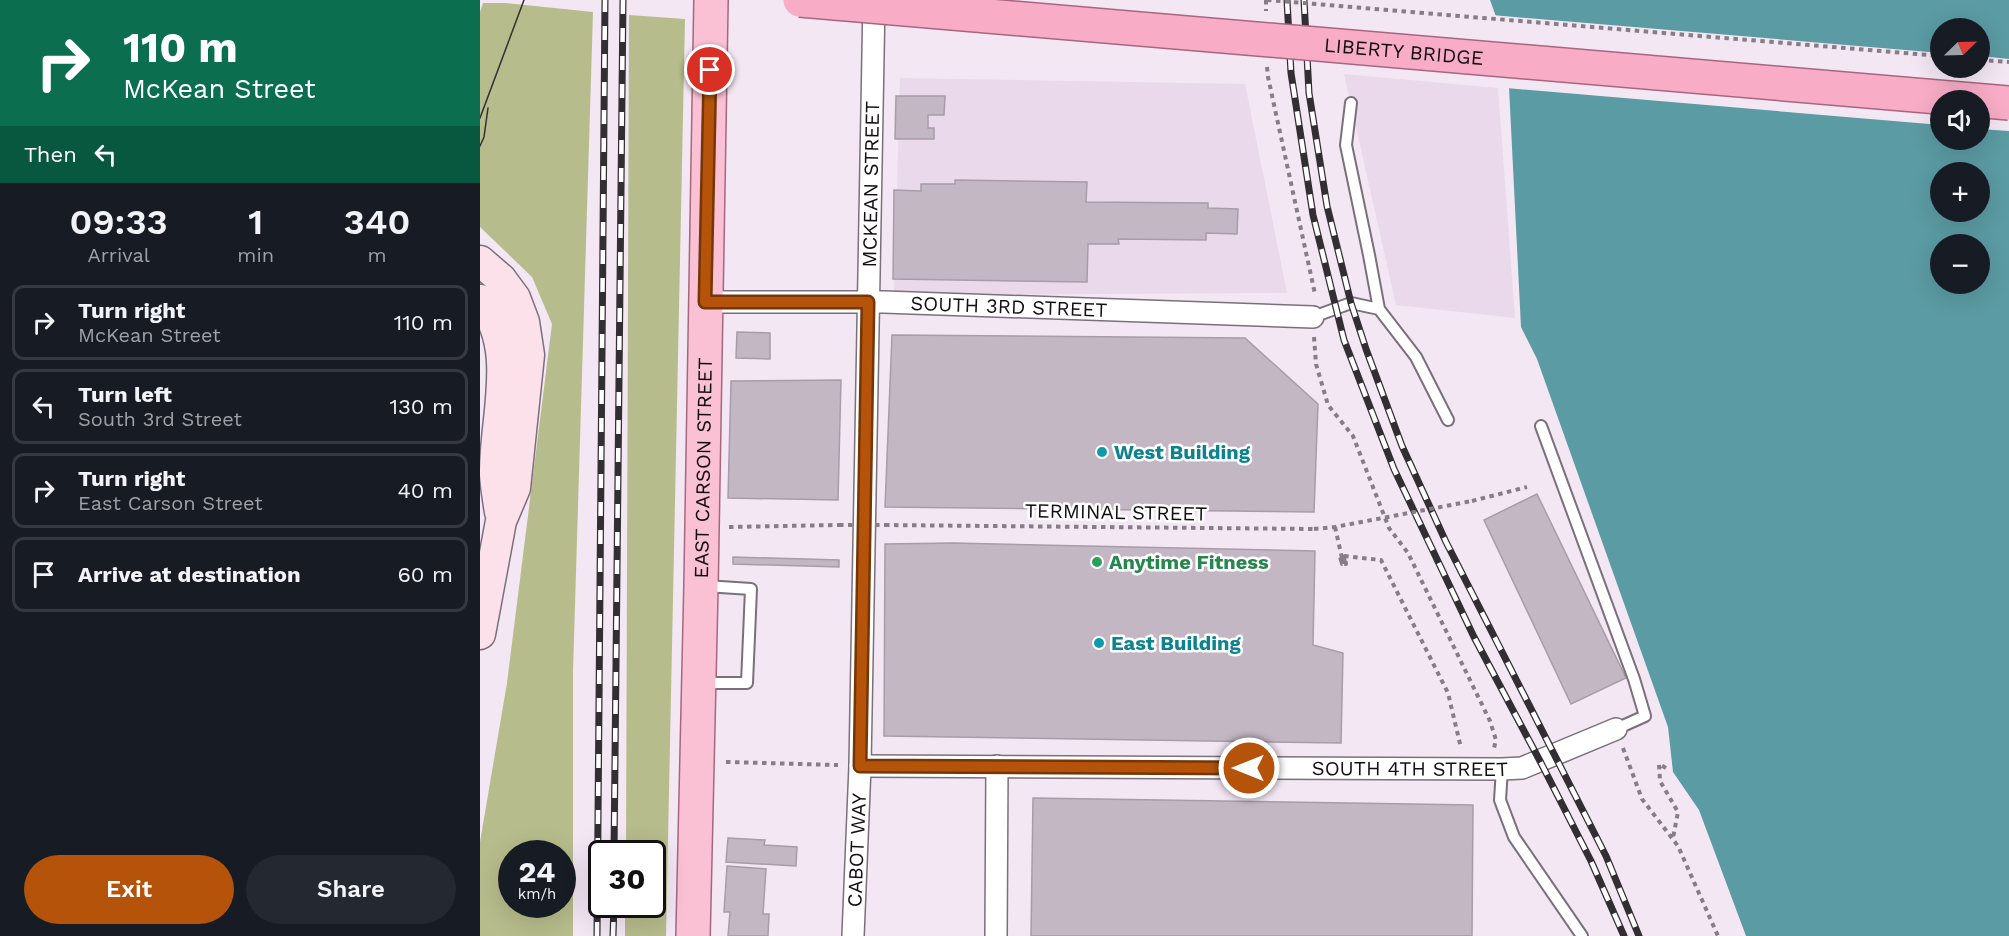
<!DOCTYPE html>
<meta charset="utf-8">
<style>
body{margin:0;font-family:"Work Sans",sans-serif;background:#242831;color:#f1f3f6;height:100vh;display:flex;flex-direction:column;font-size:22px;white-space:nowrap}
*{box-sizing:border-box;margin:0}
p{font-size:20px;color:#9ea1a6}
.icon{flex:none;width:33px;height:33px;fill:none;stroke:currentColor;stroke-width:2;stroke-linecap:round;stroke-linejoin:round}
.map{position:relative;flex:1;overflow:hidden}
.sheet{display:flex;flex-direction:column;background:#171b24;width:480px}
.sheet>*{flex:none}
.hud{background:#0b6e4f;color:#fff;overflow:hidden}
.needle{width:39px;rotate:67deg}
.buttons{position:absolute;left:1450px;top:18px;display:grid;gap:12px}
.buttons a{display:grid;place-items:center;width:60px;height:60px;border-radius:50%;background:#171b24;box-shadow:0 6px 24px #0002;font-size:30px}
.speed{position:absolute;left:18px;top:840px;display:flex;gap:12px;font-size:30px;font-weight:700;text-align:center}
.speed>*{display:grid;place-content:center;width:78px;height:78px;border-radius:50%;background:#171b24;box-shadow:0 6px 24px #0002;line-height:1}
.speed small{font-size:15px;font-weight:400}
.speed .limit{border:3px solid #111;border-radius:9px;background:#fff;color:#111}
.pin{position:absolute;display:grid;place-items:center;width:51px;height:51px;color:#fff;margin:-26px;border:3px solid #fff;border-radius:50%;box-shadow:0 2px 6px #0007}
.me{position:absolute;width:66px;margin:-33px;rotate:270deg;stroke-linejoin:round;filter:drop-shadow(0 0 4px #0008)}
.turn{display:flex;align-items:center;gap:21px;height:126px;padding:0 24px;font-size:27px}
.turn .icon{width:78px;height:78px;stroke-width:2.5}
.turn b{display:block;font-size:42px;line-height:51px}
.then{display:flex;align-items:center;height:57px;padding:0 24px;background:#0003;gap:12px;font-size:22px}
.eta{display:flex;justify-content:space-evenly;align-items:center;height:102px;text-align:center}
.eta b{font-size:36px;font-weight:600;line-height:42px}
.button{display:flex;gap:12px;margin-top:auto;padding:12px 24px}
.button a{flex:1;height:69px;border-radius:36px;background:#b45309;color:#fff;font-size:24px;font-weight:600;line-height:69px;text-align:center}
.button a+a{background:#242831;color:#f1f3f6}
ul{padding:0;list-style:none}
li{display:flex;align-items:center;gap:18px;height:75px;margin:0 12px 9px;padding:0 12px;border:3px solid #363941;border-radius:12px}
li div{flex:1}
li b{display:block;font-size:22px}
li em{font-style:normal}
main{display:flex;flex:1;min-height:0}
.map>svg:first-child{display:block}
.built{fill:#ead9eb}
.forest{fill:#b6bc8b;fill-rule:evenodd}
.water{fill:#5b9ba3;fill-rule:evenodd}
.pier{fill:#f3e7f4}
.building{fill:#c3b7c4;stroke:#a79ca8;stroke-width:1.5}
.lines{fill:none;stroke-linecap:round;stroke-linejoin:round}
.service-casing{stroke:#7a707b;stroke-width:14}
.minor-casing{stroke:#7a707b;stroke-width:24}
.secondary-casing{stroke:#7a707b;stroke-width:33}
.primary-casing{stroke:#a6677e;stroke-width:36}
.path{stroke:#867e86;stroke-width:4;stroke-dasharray:4.5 4.5;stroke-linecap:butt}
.service{stroke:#fff;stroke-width:10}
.minor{stroke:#fff;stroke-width:21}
.secondary{stroke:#fce0ea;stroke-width:30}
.primary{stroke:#fac1d4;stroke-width:33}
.tram{stroke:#332e33;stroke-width:1.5}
.rail-casing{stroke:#332e33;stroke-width:7}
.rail{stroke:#fff;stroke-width:4.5;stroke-dasharray:14;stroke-linecap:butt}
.trunk-bridge-casing{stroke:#a6677e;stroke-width:36;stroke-linecap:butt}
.path-bridge{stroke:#867e86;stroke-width:4;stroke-dasharray:4.5 4.5;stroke-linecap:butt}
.trunk-bridge{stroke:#f8acc6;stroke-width:33}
.route-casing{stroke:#753606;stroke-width:15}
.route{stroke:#b45309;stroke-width:10}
.culture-dot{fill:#0f9aa8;stroke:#fff;stroke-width:2}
.leisure-dot{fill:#2e9e5b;stroke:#fff;stroke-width:2}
.labels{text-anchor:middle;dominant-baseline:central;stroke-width:5;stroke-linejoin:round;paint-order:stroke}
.street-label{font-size:20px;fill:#110d11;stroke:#fff}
.culture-label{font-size:20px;font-weight:bold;fill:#0d838f;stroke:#fff;text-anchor:start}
.leisure-label{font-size:20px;font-weight:bold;fill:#27864d;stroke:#fff;text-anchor:start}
</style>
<main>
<section class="sheet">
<div class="hud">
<div class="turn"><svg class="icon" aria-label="right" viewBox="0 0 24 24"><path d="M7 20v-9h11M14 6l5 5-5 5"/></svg><div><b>110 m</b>McKean Street</div></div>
<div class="then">Then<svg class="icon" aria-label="left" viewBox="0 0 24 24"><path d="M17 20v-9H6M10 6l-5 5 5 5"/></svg></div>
</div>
<div class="eta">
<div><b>09:33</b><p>Arrival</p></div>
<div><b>1</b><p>min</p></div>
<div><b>340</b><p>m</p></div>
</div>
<ul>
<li><svg class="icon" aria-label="right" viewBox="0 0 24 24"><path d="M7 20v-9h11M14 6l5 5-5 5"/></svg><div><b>Turn right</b><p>McKean Street</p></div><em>110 m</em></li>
<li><svg class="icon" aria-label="left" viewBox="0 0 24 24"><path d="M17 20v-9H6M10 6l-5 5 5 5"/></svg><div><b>Turn left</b><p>South 3rd Street</p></div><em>130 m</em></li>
<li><svg class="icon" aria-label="right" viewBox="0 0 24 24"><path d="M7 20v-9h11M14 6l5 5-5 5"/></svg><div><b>Turn right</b><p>East Carson Street</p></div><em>40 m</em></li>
<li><svg class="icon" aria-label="arrive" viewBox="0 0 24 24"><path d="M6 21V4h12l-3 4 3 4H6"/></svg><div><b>Arrive at destination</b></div><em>60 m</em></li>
</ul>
<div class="button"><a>Exit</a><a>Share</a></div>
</section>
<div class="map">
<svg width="1529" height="936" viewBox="0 0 1529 936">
<rect width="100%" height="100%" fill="#f3e7f4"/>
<!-- built -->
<path class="built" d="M864 74 1018 88 1035 318 916 305Z
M420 78 765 84 807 293 414 295Z"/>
<!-- forest -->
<path class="forest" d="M3 3H26L113 12 93 671V936H0V842L27 683 72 324 52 277 0 227V12ZM32 854H82V904H32Z
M149 15 205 19 186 936H145V905L172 904V854L146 853Z"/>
<!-- water -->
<path class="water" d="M1010 0H1529V936H1266L1219 810 1193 772 1188 727 1057 359 1041 327 1027 47ZM1461 28H1500V68H1461ZM1461 100H1500V140H1461ZM1461 172H1500V212H1461ZM1461 244H1500V284H1461Z"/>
<!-- pier -->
<path class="pier" d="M1012 15 1461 53V68H1500V56L1529 59V131L1500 129V100H1461V125L1026 88 1024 48Z"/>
<!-- building -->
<path class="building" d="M416 96H465L464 115H448V128H454V139H415Z
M475 180 607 182 606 202 728 203V208L758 209 757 234 726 233V240L638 239 639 244H608L607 282 413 279 414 190 441 191V184H475Z
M257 332 290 333V359L256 358Z
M412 335 765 338 838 404 834 512 405 507Z
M361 380 358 500 248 498 251 381Z
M1057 494 1146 678 1091 704 1004 520Z
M473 543 835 551 833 645 863 653 861 743 404 736 405 544Z
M253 557 359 560V567L253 564Z
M553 798 993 805 992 936H551Z
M248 838 285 840 284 845 317 847 316 866 246 862Z
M247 866 286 869 283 914H289L288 936H248L250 912H244Z"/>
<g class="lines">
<!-- service casing -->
<g class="service-casing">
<path id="service" d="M871 103 866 145 889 255 899 309 936 357 968 420
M833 317 871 303 899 309
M1061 426 1154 679 1165 716 1136 729
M221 683H267L271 589 225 586
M1022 769 1020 800 1034 837 1102 936"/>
</g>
<!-- minor casing -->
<g class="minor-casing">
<g id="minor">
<path id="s1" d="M225 302H404L833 317"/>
<path id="s2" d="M380 766 1022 769 1042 768 1136 729"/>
<path id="s3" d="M373 936 380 766 394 0"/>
<path d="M516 936 517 766"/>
</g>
</g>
<!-- secondary casing -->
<g class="secondary-casing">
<path id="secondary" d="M0 261 21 279 35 298 44 322 49 355 35 488 21 521 0 634
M0 300C40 349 14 418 15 475 16 487 18 500 20 512"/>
</g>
<!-- primary casing -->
<g class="primary-casing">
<g id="primary">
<path id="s4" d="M213 936 221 586 231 0"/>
</g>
</g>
<!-- path -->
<path class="path" d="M786 0V11
M1500 60 1529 62
M787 67 788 77 835 294
M834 337 836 364 848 405 873 436 909 528 928 553 1010 721 1016 740 1014 748
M992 501 1047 487
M405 525 834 529
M249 527 359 525
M862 558V563H864V557L861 558 862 564 865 563 864 557H860L862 564H866L865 556 901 560 968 693 981 748
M1143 748 1162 799 1198 846 1238 936
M246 762 358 765
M1186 768 1179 764 1180 781 1198 812 1193 838"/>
<!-- service -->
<use href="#service" class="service"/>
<!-- minor -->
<use href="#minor" class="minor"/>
<!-- secondary -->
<use href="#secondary" class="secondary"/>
<!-- primary -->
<use href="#primary" class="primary"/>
<!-- tram -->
<path class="tram" d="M0 118 44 0
M0 146 4 137 8 108"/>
<!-- rail casing -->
<g class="rail-casing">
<path id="rail" d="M807 0 811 73 833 215 864 340 914 469 994 637 1060 761 1111 861 1144 936
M824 0 829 93 847 206 871 303 886 349 922 446 966 542 1126 856 1159 936
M134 854 143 0
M117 936 125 0
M133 936 134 904"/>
</g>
<!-- rail -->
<use href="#rail" class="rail"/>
<!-- trunk-bridge casing -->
<g class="trunk-bridge-casing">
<g id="trunk-bridge">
<path id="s5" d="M320 0 1529 103"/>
</g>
</g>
<!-- path-bridge -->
<path class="path-bridge" d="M787 0 1461 56
M359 525H405
M855 527 862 558
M834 529 855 527 992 501"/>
<!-- trunk-bridge -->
<use href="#trunk-bridge" class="trunk-bridge"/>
</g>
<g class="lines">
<!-- route casing -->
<g class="route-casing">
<path id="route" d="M230 70 225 302H388L380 766 769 768"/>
</g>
<!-- route -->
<use href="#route" class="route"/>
</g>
<!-- markers -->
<g class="culture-dot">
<circle cx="622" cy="452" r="6"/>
<circle cx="619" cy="643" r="6"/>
</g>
<circle class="leisure-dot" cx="617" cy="562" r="6"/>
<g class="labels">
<!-- street labels -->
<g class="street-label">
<text stroke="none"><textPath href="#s5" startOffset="606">LIBERTY BRIDGE</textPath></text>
<text stroke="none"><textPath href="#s3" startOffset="752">MCKEAN STREET</textPath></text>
<text stroke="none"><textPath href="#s1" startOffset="304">SOUTH 3RD STREET</textPath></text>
<text stroke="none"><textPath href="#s4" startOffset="468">EAST CARSON STREET</textPath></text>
<text transform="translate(636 512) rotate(1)">TERMINAL STREET</text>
<text stroke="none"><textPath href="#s2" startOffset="550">SOUTH 4TH STREET</textPath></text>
<text stroke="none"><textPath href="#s3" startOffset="86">CABOT WAY</textPath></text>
</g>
<!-- culture labels -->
<g class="culture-label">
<text x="634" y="452">West Building</text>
<text x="631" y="643">East Building</text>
</g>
<!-- leisure labels -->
<g class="leisure-label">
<text x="629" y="562">Anytime Fitness</text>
</g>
</g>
</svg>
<div class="buttons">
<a><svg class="needle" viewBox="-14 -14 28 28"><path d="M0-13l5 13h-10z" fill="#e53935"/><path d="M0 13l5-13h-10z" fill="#9ea1a6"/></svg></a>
<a><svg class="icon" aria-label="sound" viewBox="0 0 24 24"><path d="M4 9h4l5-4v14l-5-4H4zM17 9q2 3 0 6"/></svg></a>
<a>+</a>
<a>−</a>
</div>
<div class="speed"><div>24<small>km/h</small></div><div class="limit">30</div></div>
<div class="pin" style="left:230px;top:70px;background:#d93025"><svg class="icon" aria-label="arrive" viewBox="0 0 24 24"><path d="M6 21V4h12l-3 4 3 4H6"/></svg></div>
<svg class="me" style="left:769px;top:768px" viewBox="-20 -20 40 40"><circle r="17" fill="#b45309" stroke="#fff" stroke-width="3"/><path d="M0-11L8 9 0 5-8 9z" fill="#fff"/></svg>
</div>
</main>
